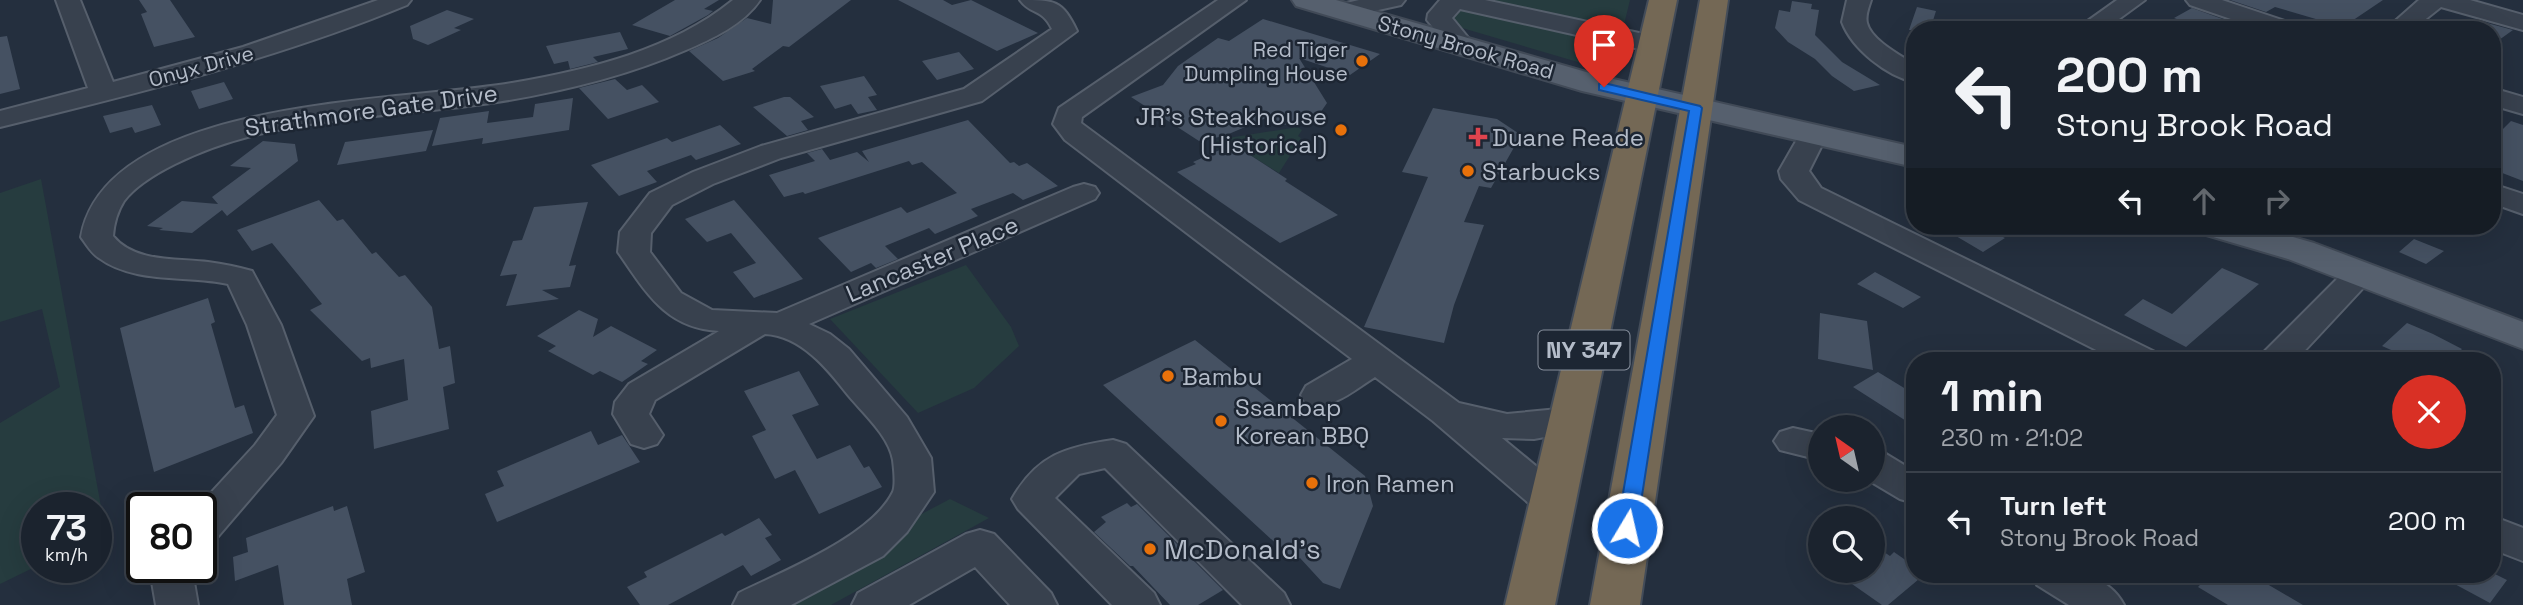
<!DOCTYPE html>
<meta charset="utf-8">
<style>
body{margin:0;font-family:"Space Grotesk",sans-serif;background:#282f3a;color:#f1f3f6;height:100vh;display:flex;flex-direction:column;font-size:26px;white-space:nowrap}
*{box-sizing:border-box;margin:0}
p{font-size:23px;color:#a0a4aa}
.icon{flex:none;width:38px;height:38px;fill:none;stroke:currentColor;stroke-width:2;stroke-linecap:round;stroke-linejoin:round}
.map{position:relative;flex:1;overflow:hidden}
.panel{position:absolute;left:1906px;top:352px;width:595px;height:231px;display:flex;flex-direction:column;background:#1b232e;border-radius:28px;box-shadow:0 7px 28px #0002,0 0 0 2px #39404a}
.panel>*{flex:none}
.banner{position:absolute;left:1906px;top:21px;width:595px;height:214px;border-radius:28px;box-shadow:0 7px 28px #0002,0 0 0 2px #39404a;background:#1b232e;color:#f1f3f6;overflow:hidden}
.needle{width:46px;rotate:326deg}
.buttons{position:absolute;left:1808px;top:415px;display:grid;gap:14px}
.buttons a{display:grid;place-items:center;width:77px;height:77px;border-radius:50%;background:#1b232e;box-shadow:0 7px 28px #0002,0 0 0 2px #39404a;font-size:35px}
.speed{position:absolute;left:21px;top:492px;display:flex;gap:14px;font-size:35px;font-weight:700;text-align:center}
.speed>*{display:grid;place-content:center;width:91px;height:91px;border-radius:50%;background:#1b232e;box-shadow:0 7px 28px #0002,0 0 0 2px #39404a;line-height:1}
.speed small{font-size:18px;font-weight:400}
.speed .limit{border:4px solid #111;border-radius:10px;background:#fff;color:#111}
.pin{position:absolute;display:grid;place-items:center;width:60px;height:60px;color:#fff;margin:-72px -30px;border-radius:50% 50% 50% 0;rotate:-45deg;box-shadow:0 0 7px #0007}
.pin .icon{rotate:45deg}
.me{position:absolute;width:77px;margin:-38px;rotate:9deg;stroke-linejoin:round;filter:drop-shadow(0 0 5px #0008)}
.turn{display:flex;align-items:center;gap:24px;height:147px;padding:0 35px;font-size:32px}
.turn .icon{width:91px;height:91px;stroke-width:2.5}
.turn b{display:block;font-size:49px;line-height:60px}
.lanes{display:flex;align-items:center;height:66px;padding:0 35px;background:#0003;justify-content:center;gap:35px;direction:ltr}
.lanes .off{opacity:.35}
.round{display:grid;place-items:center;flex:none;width:74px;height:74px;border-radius:37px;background:#282f3a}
.head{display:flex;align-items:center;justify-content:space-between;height:119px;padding:0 35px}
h1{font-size:42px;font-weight:800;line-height:52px}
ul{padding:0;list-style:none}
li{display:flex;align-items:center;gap:21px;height:98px;padding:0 35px;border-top:2px solid #39404a}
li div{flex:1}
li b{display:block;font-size:26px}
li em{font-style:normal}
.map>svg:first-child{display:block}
.green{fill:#263c3f}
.building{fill:#455162}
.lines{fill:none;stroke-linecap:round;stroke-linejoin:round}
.minor-casing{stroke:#565f6c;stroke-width:4}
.major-casing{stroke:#414a57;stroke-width:4}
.highway-casing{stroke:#434c59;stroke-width:4}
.minor{fill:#38414e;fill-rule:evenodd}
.major{fill:#56606e;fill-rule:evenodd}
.highway{fill:#746855;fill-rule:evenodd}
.route{fill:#1a73e8;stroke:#114b97;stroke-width:2}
.food-dot{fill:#e8710a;stroke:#1d2633;stroke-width:2.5}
.health-dot{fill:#e0444e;stroke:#1d2633;stroke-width:2.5}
.labels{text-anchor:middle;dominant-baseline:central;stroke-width:5;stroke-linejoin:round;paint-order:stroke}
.far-street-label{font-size:21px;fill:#b4bcc9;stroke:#1d2633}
.far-poi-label{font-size:21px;fill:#b4bcc9;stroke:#1d2633;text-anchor:end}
.shield{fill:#1d2633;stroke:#878f9c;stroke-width:2}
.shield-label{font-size:23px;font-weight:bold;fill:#b4bcc9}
.street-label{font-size:24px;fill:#b4bcc9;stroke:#1d2633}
.poi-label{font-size:24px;fill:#b4bcc9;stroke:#1d2633;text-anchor:start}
.near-poi-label{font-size:28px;fill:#b4bcc9;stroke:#1d2633;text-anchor:start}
</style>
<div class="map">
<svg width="2523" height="605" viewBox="0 0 2523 605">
<rect width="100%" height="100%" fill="#242f3e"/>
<!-- green -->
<path class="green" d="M1484 0H1630L1622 33Z
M1457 11H1472L1619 41 1612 64 1588 65 1452 25 1448 18Z
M1298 127 1302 130 1298 136 1301 138 1279 173 1231 143 1217 149 1209 144 1222 139Z
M41 179 106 534 96 538V508H37V566L0 584V423L60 387 42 309 0 322V193Z
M966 265 1011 327 1019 346 974 388 918 413 830 319Z
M950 499 989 518 831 605H749Z"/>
<!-- building -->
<path class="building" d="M139 0H170L195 37 154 47 141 14 147 12Z
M675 0H719L704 9 713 11 708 15 670 36 632 25Z
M773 0H851L789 47 783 46 752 69 755 71 723 81 689 51 718 38 747 18 771 24Z
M898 0H943L952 5 971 0 1038 33 997 51Z
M2230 0H2383L2343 27 2275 7 2266 12Z
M1792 1 1812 4 1811 9 1819 10 1815 35 1842 62 1880 85 1854 91 1832 76 1815 59 1788 42 1775 28 1779 10 1790 12Z
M1917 7 1936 11 1930 30H1909Z
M2192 8 2242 26 2234 30H2165L2182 21 2174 18Z
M447 10 474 19 454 28 461 30 428 45 413 39 410 26Z
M1263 19 1380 54 1350 75 1299 58 1327 103 1316 119 1278 126 1271 116 1224 136 1199 141 1131 97 1163 85 1178 66 1218 38 1229 41Z
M2476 20 2513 30 2492 45V30H2462Z
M620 32 628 49 593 57 598 62 570 69 568 61 554 64 546 46Z
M7 36 20 89 0 94V37Z
M959 52 974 69 937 80 922 61Z
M864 76 877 95 868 97 877 110 858 114 851 104 835 109 820 86Z
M615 79 627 90 642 85 659 102 608 119 579 88Z
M224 82 233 99 199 109 191 91Z
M784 97H790L814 117 801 121 808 130 787 136 753 107Z
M573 98 569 130 482 144 483 138 432 146 440 118 489 111 487 123 533 117 535 104Z
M152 105 161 125 135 133 132 127 110 133 103 116Z
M1433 108 1497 119 1521 135 1491 188 1479 186 1464 222 1484 225 1454 305 1444 343 1364 327 1428 177 1402 172Z
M968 120 1010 163 1014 162 1019 166 1027 163 1058 186 1023 200 1013 193 971 209 978 216 935 234 929 228 885 246 898 259 876 268 871 263 851 272 818 238 901 207 907 213 957 193 922 162 912 165 909 161 805 194 803 192 784 197 769 175 815 161 807 153 822 149 830 160 857 152 869 162 862 151Z
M2511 121 2523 125V181L2492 169V140Z
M720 125 741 144 696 160 691 155 647 171 657 182 619 196 591 165 667 138 672 142Z
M433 130 426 151 337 165 345 142Z
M263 141 295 144 298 161 227 216 222 210 192 233 159 230 163 228 147 226 182 201 218 204 212 197 251 168 230 166Z
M1233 144 1287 179 1285 181 1338 215 1280 243 1177 172 1196 164 1193 162Z
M319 200 337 221 343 219 372 254 376 252 399 277 405 275 432 307 439 349 450 346 455 383 443 387 449 429 374 449 371 411 408 400 404 359 371 368 370 358 362 361 310 310 322 304 272 243 252 251 237 230Z
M734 200 803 279 754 298 733 272 756 263 731 233 707 242 685 219Z
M588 202 569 266 576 265 570 287 542 290 559 299 506 306 517 274 500 276 513 241 522 240 534 207Z
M1939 226H1981L2005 238 1983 252Z
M2414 239 2444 251 2426 264 2399 252Z
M2222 268 2259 284 2186 347 2124 315 2143 299 2172 314Z
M1875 272 1921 297 1903 308 1857 284Z
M208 298 215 322 211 324 235 408 244 405 253 433 154 472 120 328Z
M579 310 598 319 593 337 611 326 657 350 641 361 648 364 622 382 600 371 593 375 548 351 556 346 537 336Z
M1820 313 1867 321 1873 370 1818 359Z
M2407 323 2433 334 2462 349 2451 360H2414L2382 346Z
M1195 340 1365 476 1373 506 1340 589 1323 583 1300 558 1295 561 1103 385Z
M799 371 819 405 792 415 817 459 850 445 864 468 869 466 882 487 819 514 795 470 775 479 752 436 766 430 744 391Z
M1878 372 1914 394V426L1853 387Z
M591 431 598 445 622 435 640 462 497 522 485 494 504 486 497 471Z
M1127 503 1131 507 1137 504 1223 590 1198 605H1170L1133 566H1130L1094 532 1106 522 1101 517Z
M333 506 334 511 347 506 365 572 347 579 352 605H284L278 565 235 581 233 557 248 552 246 538Z
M759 518 772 535 765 538 781 560 751 576 743 565 668 605H640L627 587 647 577 644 572 722 533 725 536Z
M1872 544 1890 556 1894 552 1914 566V574H1925L1888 605H1882L1832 570H1872Z
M2210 574H2250L2303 605H2228L2198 587Z
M2436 574H2495L2507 580 2490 603Z"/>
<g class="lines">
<!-- minor casing -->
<g class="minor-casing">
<path id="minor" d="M56 0H80L113 82 243 47 378 0H411L407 5C276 59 138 93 0 127V111L88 88Z
M733 0H760C744 24 712 39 686 50 627 76 560 92 497 102 388 119 276 114 175 164 157 173 136 185 124 201 117 212 114 224 113 236 135 263 177 258 208 262 223 264 238 267 252 271L281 325 314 416 281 463 215 540 201 544V508H197L255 445 277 415 247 325 228 284C187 275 134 284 99 258 91 253 86 244 81 237 106 97 404 102 512 83 588 70 672 50 733 0Z
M1020 0C1055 0 1062 0 1077 31L982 101 781 158 713 184 672 205 651 233 650 252 681 293 712 310 777 313 1073 187 1084 184 1095 187 1099 193 1095 199 809 324 830 334 849 349 907 417 931 458 934 492 907 532 883 556 791 605H733L739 593C783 571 871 537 893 492 896 485 894 468 893 460 889 436 863 413 848 395 827 368 801 336 765 334L655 400 649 414 663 435 657 444 644 448 631 444 613 414 615 402 629 384 719 331C665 328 646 292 618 252L620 232 650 193 693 172 761 146 964 89 1052 29C1042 8 1031 15 1020 0Z
M1218 0H1246L1082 117 1081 123 1459 403 1507 414 1569 408 1582 412 1587 421 1582 430 1534 439 1502 438 1566 491 1572 501 1566 511 1552 515 1538 511 1433 421 1375 377C1354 390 1332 411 1306 404L1301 395 1306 386 1352 359 1065 140 1053 124 1059 108Z
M1359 0H1405L1401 5 1342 18 1333 16 1330 11 1333 6Z
M1440 0H1485L1653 36 1662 39 1666 44 1662 49 1653 52 1460 9 1452 18 1474 45 1470 50 1461 53 1452 50 1427 20 1428 14Z
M1847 0H1871C1869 7 1865 15 1867 23 1871 40 1900 55 1914 64V82C1887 76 1852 49 1842 22Z
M2117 0H2145L2104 30H2075Z
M2186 0H2222L2297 25 2300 30H2263L2190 5Z
M2419 0H2470L2523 15V30L2441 7 2412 30H2385Z
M2492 88 2523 97V114L2492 105Z
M1813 127 1823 129 1827 135 1809 171 1821 188 2155 352 2160 360H2116L1799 200 1781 179 1779 171 1803 129Z
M2492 184 2523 194V214L2492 203Z
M2361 263 2372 266 2377 273 2296 360H2259L2264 352 2350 266Z
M1793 428 1820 434V460L1780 450 1774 441 1780 432Z
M1113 440 1126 444 1284 593 1290 605H1242L1105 468 1079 474 1055 498 1154 593 1160 605H1112L1018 509 1012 499C1037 455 1066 447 1113 440Z
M1872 451 1886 454 1914 471V503L1900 499 1868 480H1872Z
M2492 516 2523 528V561L2492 549Z
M980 530 994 534 1051 593 1057 605H1010L975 567 909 605H852L858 593 966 534Z
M155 567H197L194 582 198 605H156L152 582Z
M2031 574C2066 574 2105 569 2124 605H2069L2037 585Z"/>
</g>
<!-- major casing -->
<g class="major-casing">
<path id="major" d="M1292 0H1336L1600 76 1914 147V167L1582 91 1296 6Z
M2198 226H2254L2314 243 2523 322V349L2288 259 2203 234Z"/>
</g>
<!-- highway casing -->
<g class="highway-casing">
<path id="highway" d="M1649 0H1677L1555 605H1505Z
M1700 0H1728L1640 605H1590Z"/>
</g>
<!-- minor -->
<use href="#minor" class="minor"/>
<!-- major -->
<use href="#major" class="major"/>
<!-- highway -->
<use href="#highway" class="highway"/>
</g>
<!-- route -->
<path class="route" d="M1604 83 1700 106 1702 108 1637 528 1634 533H1620L1617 528 1689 111 1599 90V84Z"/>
<!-- markers -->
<g class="food-dot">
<circle cx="1362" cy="61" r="7"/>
<circle cx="1341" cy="130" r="7"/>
<circle cx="1468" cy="171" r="7"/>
<circle cx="1168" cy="376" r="7"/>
<circle cx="1221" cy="421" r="7"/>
<circle cx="1312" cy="483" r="7"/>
<circle cx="1150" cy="549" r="7"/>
</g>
<path class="health-dot" d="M1474.5 126.5h7v7h7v7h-7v7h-7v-7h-7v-7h7z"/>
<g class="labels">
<!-- far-street labels -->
<g class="far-street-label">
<text transform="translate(1466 47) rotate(16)">Stony Brook Road</text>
<text transform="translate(201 66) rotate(-15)">Onyx Drive</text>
</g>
<!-- far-poi labels -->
<g class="far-poi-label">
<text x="1348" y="49">Red Tiger<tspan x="1348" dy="24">Dumpling House</tspan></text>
</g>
<!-- shield labels -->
<rect class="shield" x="1538.5" y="330.5" width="91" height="39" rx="5"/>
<g class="shield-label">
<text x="1584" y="350">NY 347</text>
</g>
<!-- street labels -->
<g class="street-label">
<text transform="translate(371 110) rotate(-8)">Strathmore Gate Drive</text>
<text transform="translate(932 259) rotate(-23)">Lancaster Place</text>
</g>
<!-- poi labels -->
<g class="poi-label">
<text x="1327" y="116" text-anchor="end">JR's Steakhouse<tspan x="1327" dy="28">(Historical)</tspan></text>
<text x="1492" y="137">Duane Reade</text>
<text x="1482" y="171">Starbucks</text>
<text x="1182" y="376">Bambu</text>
<text x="1235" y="407">Ssambap<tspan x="1235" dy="28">Korean BBQ</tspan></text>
<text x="1326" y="483">Iron Ramen</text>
</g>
<!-- near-poi labels -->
<g class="near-poi-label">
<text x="1164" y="549">McDonald's</text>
</g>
</g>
</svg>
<div class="buttons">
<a><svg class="needle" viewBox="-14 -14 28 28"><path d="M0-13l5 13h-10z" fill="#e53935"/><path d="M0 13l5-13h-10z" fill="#a0a4aa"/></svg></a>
<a><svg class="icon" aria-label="search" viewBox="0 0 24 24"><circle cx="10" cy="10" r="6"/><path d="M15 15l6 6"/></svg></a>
</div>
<div class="speed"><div>73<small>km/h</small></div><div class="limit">80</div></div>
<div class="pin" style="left:1604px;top:87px;background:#d93025"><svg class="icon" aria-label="arrive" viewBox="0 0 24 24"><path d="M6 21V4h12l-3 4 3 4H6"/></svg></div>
<svg class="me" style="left:1627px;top:528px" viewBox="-20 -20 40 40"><circle r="17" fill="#1a73e8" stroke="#fff" stroke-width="3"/><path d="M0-11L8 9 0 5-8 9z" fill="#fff"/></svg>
<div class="banner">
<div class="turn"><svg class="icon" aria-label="left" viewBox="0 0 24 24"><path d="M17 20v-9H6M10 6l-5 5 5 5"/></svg><div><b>200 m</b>Stony Brook Road</div></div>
<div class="lanes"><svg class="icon" aria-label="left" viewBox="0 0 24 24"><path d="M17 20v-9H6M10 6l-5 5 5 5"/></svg><svg class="icon off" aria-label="ahead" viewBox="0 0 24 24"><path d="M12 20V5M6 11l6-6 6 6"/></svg><svg class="icon off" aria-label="right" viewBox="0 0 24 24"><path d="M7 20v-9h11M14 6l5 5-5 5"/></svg></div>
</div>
<section class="panel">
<div class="head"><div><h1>1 min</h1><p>230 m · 21:02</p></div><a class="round" style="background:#d93025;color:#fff"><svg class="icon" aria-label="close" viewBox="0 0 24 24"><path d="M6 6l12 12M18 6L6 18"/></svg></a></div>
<ul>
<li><svg class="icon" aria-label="left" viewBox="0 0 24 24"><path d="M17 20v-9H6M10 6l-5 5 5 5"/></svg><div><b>Turn left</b><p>Stony Brook Road</p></div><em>200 m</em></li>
</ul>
</section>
</div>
